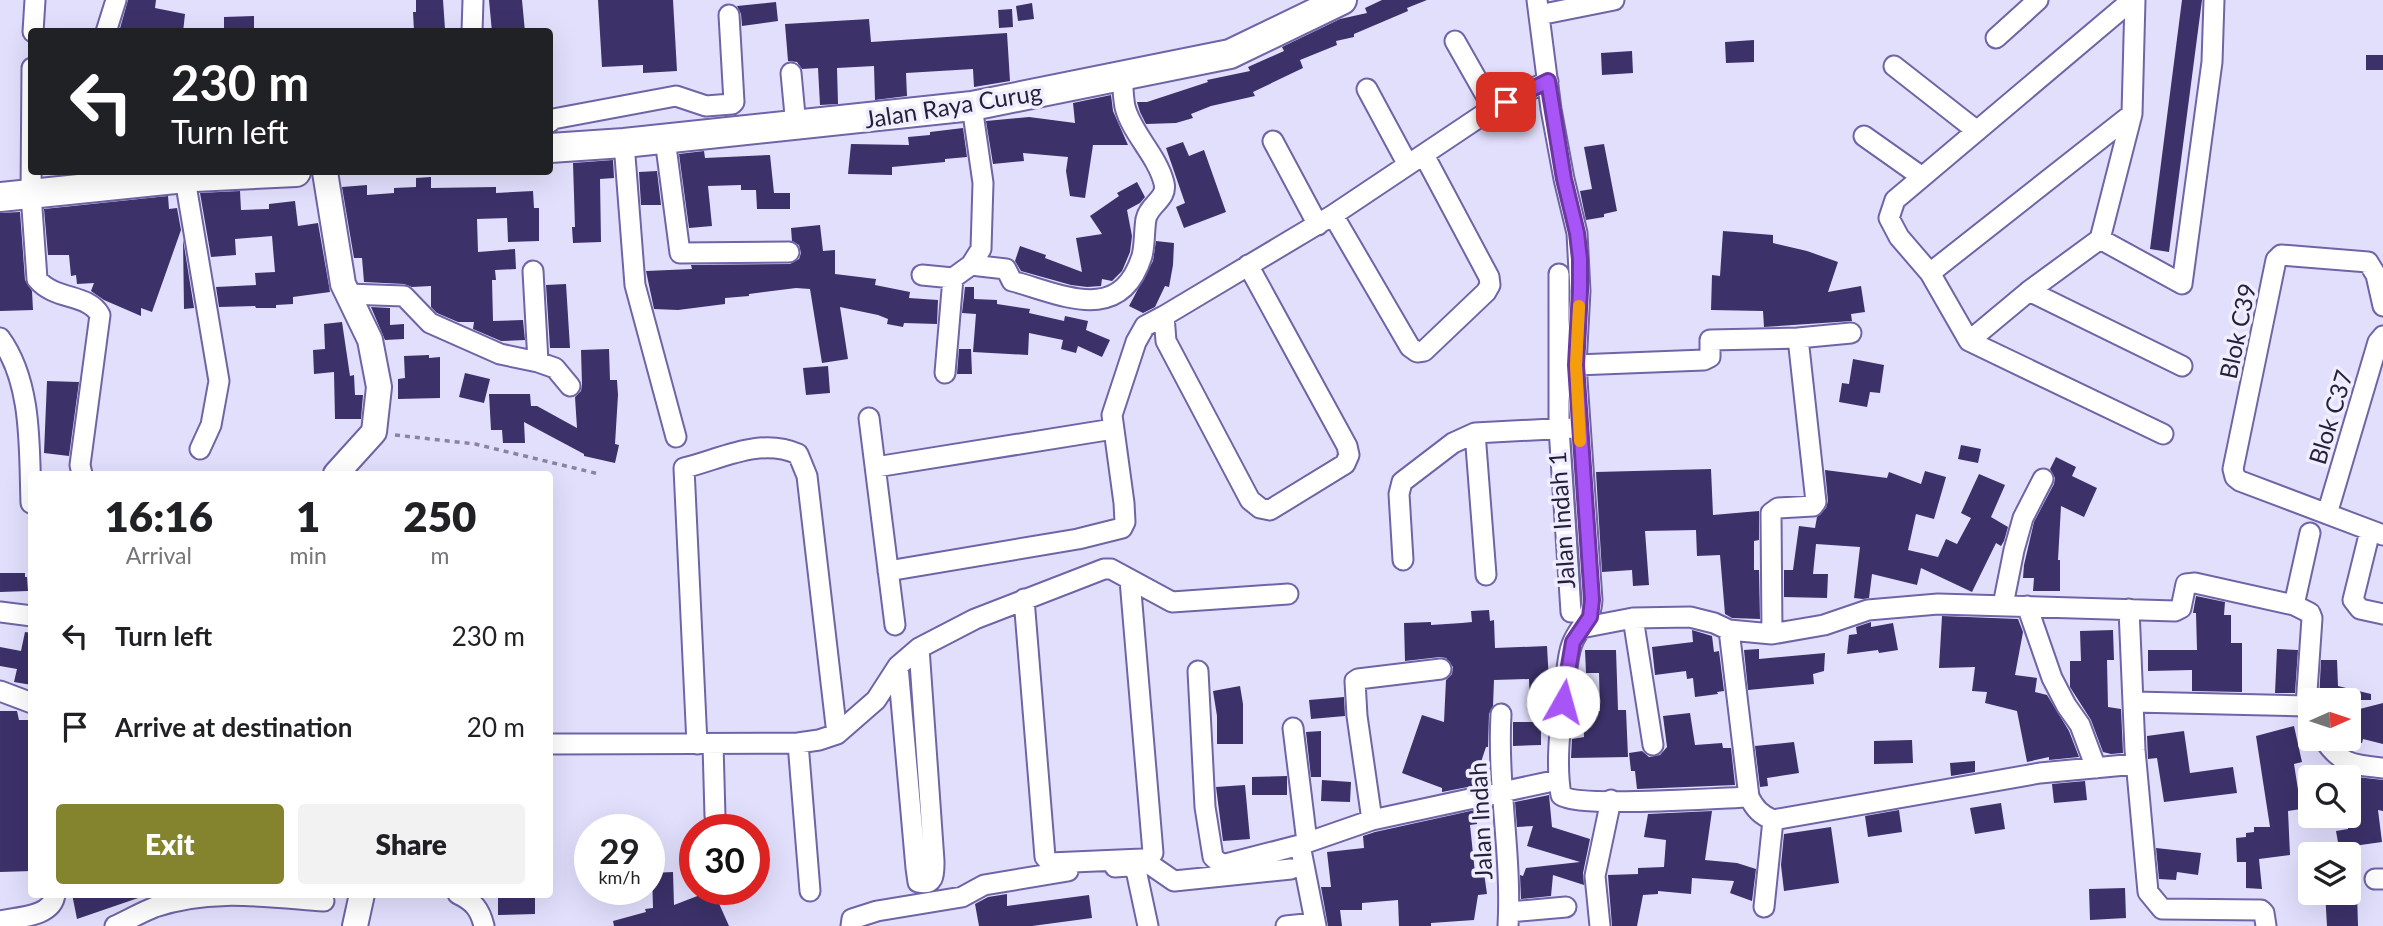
<!DOCTYPE html>
<style>
body{margin:0;font-family:Lato,sans-serif;background:#f2f2f2;color:#202124;height:100vh;display:flex;flex-direction:column;font-size:26px;white-space:nowrap}
*{box-sizing:border-box;margin:0}
p{font-size:23px;color:#757577}
.icon{flex:none;width:38px;height:38px;fill:none;stroke:currentColor;stroke-width:2;stroke-linecap:round;stroke-linejoin:round}
.map{position:relative;flex:1;overflow:hidden}
.drawer{position:absolute;left:28px;top:471px;width:525px;height:427px;display:flex;flex-direction:column;background:#fff;border-radius:7px;box-shadow:0 7px 28px #0002}
.drawer>*{flex:none}
.top-card{position:absolute;left:28px;top:28px;width:525px;height:147px;border-radius:7px;box-shadow:0 7px 28px #0002;background:#202124;color:#fff;overflow:hidden}
.needle{width:46px;rotate:87deg}
.buttons{position:absolute;left:2298px;top:688px;display:grid;gap:14px}
.buttons a{display:grid;place-items:center;width:63px;height:63px;border-radius:7px;background:#fff;box-shadow:0 7px 28px #0002;font-size:35px}
.speed{position:absolute;left:574px;top:814px;display:flex;gap:14px;font-size:35px;font-weight:700;text-align:center}
.speed>*{display:grid;place-content:center;width:91px;height:91px;border-radius:50%;background:#fff;box-shadow:0 7px 28px #0002;line-height:1}
.speed small{font-size:18px;font-weight:400}
.speed .limit{border:10px solid #d22;background:#fff;color:#111}
.pin{position:absolute;display:grid;place-items:center;width:60px;height:60px;color:#fff;margin:-30px;border-radius:14px;box-shadow:0 4px 10px #0006}
.me{position:absolute;width:77px;margin:-38px;rotate:7deg;stroke-linejoin:round;filter:drop-shadow(0 0 5px #0008)}
.turn{display:flex;align-items:center;gap:24px;height:147px;padding:0 28px;font-size:32px}
.turn .icon{width:91px;height:91px;stroke-width:2.5}
.turn b{display:block;font-size:49px;line-height:60px}
.eta{display:flex;justify-content:space-evenly;align-items:center;height:119px;text-align:center}
.eta b{font-size:42px;font-weight:800;line-height:49px}
.action{display:flex;gap:14px;margin-top:auto;padding:14px 28px}
.action a{flex:1;height:80px;border-radius:7px;background:#84842e;color:#fff;font-size:28px;font-weight:800;line-height:80px;text-align:center}
.action a+a{background:#f2f2f2;color:#202124}
ul{padding:0;list-style:none}
li{display:flex;align-items:center;gap:21px;height:91px;padding:0 28px}
li div{flex:1}
li b{display:block;font-size:26px}
li em{font-style:normal}
.map>svg:first-child{display:block}
.building{fill:#3c3169}
.lines{fill:none;stroke-linecap:round;stroke-linejoin:round}
.minor-casing{stroke:#6e64a6;stroke-width:23}
.tertiary-casing{stroke:#6e64a6;stroke-width:28}
.secondary-casing{stroke:#6e64a6;stroke-width:32}
.path{stroke:#8884a1;stroke-width:3.5;stroke-dasharray:5 5;stroke-linecap:butt}
.minor{stroke:#fff;stroke-width:19}
.tertiary{stroke:#fff;stroke-width:24}
.secondary{stroke:#fff;stroke-width:28}
.route-casing{stroke:#6d37a1;stroke-width:18}
.route{stroke:#a855f7;stroke-width:12}
.slow{stroke:#f59e0b;stroke-width:12}
.labels{text-anchor:middle;dominant-baseline:central;stroke-width:7;stroke-linejoin:round;paint-order:stroke}
.street-label{font-size:24px;fill:#241f3b;stroke:#f0eefe}
</style>
<div class="map">
<svg width="2383" height="926" viewBox="0 0 2383 926">
<rect width="100%" height="100%" fill="#e2dffd"/>
<!-- building -->
<path class="building" d="M128 0H156L155 8 185 14 183 32H119Z
M416 0H443L445 29 414 31 413 12H416Z
M489 0H522L525 32H492Z
M598 0H673L677 71 643 73V65L602 67Z
M1382 0H1427L1407 8 1408 11 1354 34V37L1336 41 1337 45 1300 60 1303 68 1253 92 1255 96 1211 106 1191 114 1193 118 1176 123 1146 124 1140 112 1137 102H1147L1208 82 1207 80 1250 71 1248 67 1284 51 1282 47 1340 19 1367 13 1365 8Z
M2182 0H2202L2169 252 2150 249Z
M776 2 778 21 742 26 741 14 737 6Z
M1032 3 1034 19 1018 21 1016 6Z
M1012 9 1013 27 999 28 998 10Z
M254 16V32H224V17Z
M869 19 871 42 1007 33 1010 81 974 87 973 69 906 73 907 96 875 100 874 66 837 68 838 104 820 105 818 68 802 69 797 62 788 61 785 24Z
M1754 40V62L1726 63 1725 42Z
M1632 51 1633 73 1602 75 1601 53Z
M2366 55H2383V70H2366Z
M1111 95 1113 111 1128 145H1093L1085 198 1070 196 1066 171 1068 157 1023 153 1024 161 993 164 986 121 1029 117 1075 123 1073 103Z
M963 128 967 157 945 159V162L892 167V175L848 174 851 144 909 145 908 137 930 135V132Z
M1183 142 1189 156 1204 150 1226 212 1184 228 1176 207 1185 203 1166 148Z
M1604 144 1617 211 1604 214V217L1586 220 1580 191 1592 189 1584 147Z
M704 151 705 158 770 155 774 193H790V209H757L756 190H741V185L708 186 712 226 689 228 679 154Z
M613 160 614 178 600 179 601 242 573 243 572 227H575L573 163Z
M657 171 661 205H641L639 172Z
M431 177V188L496 187V193L533 191 534 208H539V241L508 242 507 218 477 219 478 252 515 249 516 269 495 270 496 280H492L493 321 523 320 525 340 501 341 473 329 474 322H458L437 313 431 307V286L412 287 404 284 364 282 362 258H354L342 187 367 185V195L394 193V188L416 187V178Z
M1137 182 1145 197 1140 203 1127 210 1132 236 1130 252 1122 271 1112 281 1102 279 1101 286 1087 287 1071 285 1021 271 1015 261 1020 246 1046 255 1045 258 1082 272 1076 238 1102 234 1090 216 1119 196 1117 193Z
M240 191 241 210 269 209V204L295 201 298 226 318 223 330 292 293 297V304L276 305V308H256L255 306 219 307 216 287 256 285 255 273 275 272 272 236 235 239 236 255 211 257 200 193Z
M168 196 169 209 177 208 181 230 152 312 141 308V316L104 300 91 291 94 283 77 284 76 275 71 276 69 255H48L44 209Z
M20 212 25 280 32 291 33 310 0 311V213Z
M820 225 823 251 835 250V274L876 279 875 285 910 292 909 298 938 300 937 324 904 323 903 327 887 324 888 319 878 315 840 307 848 359 822 363 810 289 796 288 749 294V296L725 298V304L678 310 654 309 646 271 692 269 691 265 790 264 799 259 801 253 799 245 792 241 791 228Z
M1723 231 1773 235V243L1807 251 1838 262 1828 292 1861 286 1865 312 1851 314 1852 321 1764 327 1763 311 1711 310 1712 275 1720 276Z
M183 239 194 308 184 309Z
M1156 241 1174 243 1173 265 1169 287 1165 286 1155 307 1143 313 1129 306 1153 261Z
M566 284 570 348H550L546 285Z
M965 287H974V299L997 300V304L1030 309 1029 313 1064 321 1065 316 1088 321 1086 330 1110 340 1102 357 1078 346 1076 353 1061 349 1063 340 1029 333 1028 355 973 352 976 314 962 313Z
M371 307 390 308V325L404 324V339L385 340Z
M342 322 350 376 354 375 355 395H363L361 419H335L334 372 314 374 313 350 325 349 324 324Z
M609 349 610 380H617L618 395 615 444 619 445 615 463 584 456V454L524 422 525 443H503L502 430H491L489 394H530L531 406H537L577 428 575 397 581 391 582 385 581 350Z
M959 349H971L972 374H957Z
M429 355V358L440 357V398L398 399V379L405 378 404 356Z
M1853 359 1884 365 1880 393 1870 392 1867 407 1839 402 1842 383 1849 384Z
M828 366 830 393 806 395 803 368Z
M465 373 490 379 484 403 459 397Z
M47 381 79 382 69 456 44 453Z
M1961 445 1981 449 1978 463 1958 459Z
M2056 457 2076 467 2072 476 2097 488 2084 517 2061 506 2058 560H2060V591H2033L2034 578H2023L2024 565 2034 522 2054 484 2055 478 2050 469Z
M1711 469 1713 515 1759 511V540L1754 541V570H1759L1760 619 1732 618 1725 614 1720 555 1697 556 1696 530 1645 531 1649 585 1633 586 1632 570 1602 572 1596 472Z
M1825 470 1887 478 1889 472 1921 484 1925 471 1946 477 1934 519 1916 514 1908 550 1938 557 1946 539 1957 544 1971 518 1961 513 1979 474 2005 485 1991 517 2008 527 2004 541 2001 546 1996 543 1972 592 1921 568 1917 585 1872 574 1869 598 1863 599 1854 598 1860 547 1816 544 1813 574H1828L1827 598 1784 597V570H1793L1799 526 1815 528 1817 517 1826 508 1828 501Z
M0 573H25V577H27L28 591 0 592Z
M2196 596 2225 602 2224 615H2231V643H2242V692L2192 691V670L2148 671V650H2197L2196 613H2193Z
M1489 610 1490 621 1494 620 1495 648 1547 646 1549 682H1553L1550 710 1530 711 1529 679 1494 680 1493 706 1489 714 1488 747H1486L1473 786 1442 792V788L1402 773 1422 715 1444 722 1446 680 1452 674 1453 667 1446 658 1440 657 1405 661 1404 623 1431 622V625L1462 623 1472 622 1471 611Z
M1942 616 2018 619 2023 632 2015 675 2037 678 2035 692 2047 695 2069 731 2079 757 2049 760V757L2027 762 2017 711 1985 703 1987 692 1972 691 1975 667 1939 668Z
M1871 622V627L1893 623 1898 650 1879 653 1878 650 1847 654 1849 635 1857 634 1856 627Z
M1692 630 1712 636 1714 652 1719 651 1724 691 1717 692 1718 694 1695 697 1693 678 1687 679 1686 671 1655 675 1652 647 1693 642Z
M2113 630 2114 660H2107L2108 707 2121 709 2123 753 2111 754 2103 752 2091 720 2070 687V661H2081L2080 631Z
M25 632 32 633V685L14 682 17 669 0 666V647L21 651Z
M1759 649V659L1825 653 1824 671 1813 674 1814 684 1748 690 1744 650Z
M2277 649 2298 650 2295 693H2275Z
M1585 650H1616L1618 710H1626L1628 757 1571 758 1572 739 1584 737 1583 712 1600 711 1599 673H1586Z
M2321 660H2337L2338 686 2371 694V700H2319Z
M1240 686 1243 704V744H1217V716L1213 691Z
M1344 697 1345 716 1311 719 1309 700Z
M2383 703V744L2363 739 2362 743 2348 739V712Z
M0 711H17L19 720H29L32 871 0 872Z
M1690 713 1695 745 1722 743 1723 748H1731L1735 785 1637 789 1635 771H1631L1629 753 1642 751 1649 757 1660 755 1667 747 1663 716Z
M1513 722H1541V745L1513 746Z
M2294 726 2302 762 2294 764 2301 809 2288 811 2290 855 2259 859 2262 889 2246 888V862H2237L2236 838 2246 837V833L2254 832V827H2270L2256 736Z
M1321 731V777H1311L1306 732Z
M2184 731 2190 773 2233 767 2237 793 2164 802 2157 758 2148 759 2147 736Z
M1912 740 1913 763 1874 764V741Z
M1794 742 1799 773 1767 778 1768 786 1760 787 1755 746Z
M1975 761V772L1951 776 1950 763Z
M1287 776V795H1252V777Z
M2348 776 2383 780V811L2378 810 2382 842 2339 848 2336 831 2348 829Z
M1322 780 1351 782 1350 802 1321 801Z
M2085 781 2087 800 2054 803 2052 784Z
M1245 785 1250 839 1223 841 1216 787Z
M1549 795 1552 827 1590 839 1583 873 1584 885 1553 875 1551 896 1521 899 1520 875 1523 876 1526 868 1580 862 1527 846 1533 826 1517 827 1515 802Z
M2001 803 2005 829 1975 834 1970 808Z
M1475 810 1477 824 1470 825 1475 873H1484L1487 894 1478 895 1474 920 1431 923V926H1399L1398 900 1362 903V910H1340L1342 926H1328L1321 887H1331L1327 852 1364 848 1363 836 1375 832Z
M1899 810 1902 832 1868 837 1865 816Z
M1712 811 1705 860 1737 863 1756 869 1752 901 1730 893 1734 881 1692 878 1691 894 1658 891V894L1643 895 1637 926H1612L1608 875 1638 874V868L1664 867 1666 840 1644 837 1648 814Z
M1831 827 1839 883 1784 891 1781 865 1784 834Z
M2156 848 2201 853 2198 875 2177 872 2176 880 2159 879Z
M673 872 674 905 713 890 729 926H614L613 921 646 912 645 909 653 908 652 873Z
M2125 888 2126 918 2090 920 2089 889Z
M2325 892H2357L2358 926H2327Z
M72 894H141V897L77 919Z
M498 894H535V914L498 915Z
M1007 894V906L1089 895 1092 918 1032 926H979L975 904 988 897Z"/>
<g class="lines">
<!-- minor casing -->
<g class="minor-casing">
<path id="minor" d="M1537 0 1551 109 1564 179 1577 233 1580 291 1576 365 1592 600C1591 621 1579 626 1572 644 1567 657 1567 672 1565 687 1561 722 1555 760 1561 795 1576 808 1720 798 1749 797 1755 809 1761 815 1773 820L2040 773 2136 764
M2132 0 1895 200 1889 218 1899 237 1930 273 1969 341 2163 434
M2135 0 2132 114 2100 239 2182 284 2212 62 2214 0
M1539 15 1614 0
M33 32 35 0
M106 32 116 0
M472 32 473 0
M1996 38 2038 0
M1455 41 1493 108
M1894 66 1977 131
M32 68 31 194 37 279C55 301 88 293 100 315L80 465 82 474
M791 73 796 126
M1367 89 1408 165
M550 122 553 119 676 96 706 106 732 104 734 102 729 15
M1864 136 1922 177
M665 139 680 253 789 252
M1273 141 1318 225
M624 143 635 285 676 437
M1424 155 1489 277 1490 285 1486 292 1424 351 1417 352 1410 347 1333 215 1493 108 1548 81
M185 179 219 381 211 425 200 449
M971 265 1006 269 1012 281C1061 294 1120 326 1142 256 1145 244 1144 231 1146 219 1149 204 1168 199 1164 183 1157 155 1132 134 1125 107 1123 97 1123 85 1122 75
M1248 265 1347 446 1349 455 1345 464 1270 510 1260 508 1250 500 1166 341 1164 316 1333 215
M1930 273 2132 114
M1559 274V428L1571 612
M922 275 953 278
M2029 291 2182 366
M347 294 404 296 430 323 500 354 538 362 533 271
M2383 306 2376 275 2368 262 2281 255 2276 260 2233 469 2235 477 2240 481 2383 535
M0 338C33 383 29 450 31 503
M1969 341 2029 291 2100 239
M538 362 555 368 570 386
M1576 365 1704 360 1710 357V340L1798 338 1851 333
M945 373 953 278 971 265 981 249 983 183 972 106
M869 418 895 625
M876 467 1113 429
M2327 514 2378 342 2383 336
M2370 531 2353 600 2360 609 2383 614
M1403 560 1399 494 1402 482 1453 443 1475 433
M888 571 1078 539 1122 528 1125 522 1124 503 1112 415 1136 342 1145 326 1164 316
M1486 575 1475 433 1571 428
M1130 580 1153 853
M1024 599 1045 857 1050 863 1142 859 1174 881 1291 869
M2003 605 2014 550 2023 518 2043 479
M2294 605 2310 533
M2027 606 2052 678 2066 705 2080 725 2096 768
M2129 609 2135 750 2148 892 2162 909 2261 910 2264 913 2266 926
M0 612 32 616
M1633 618 1653 745
M1581 628 1633 618 1690 617 1714 623 1729 630 1772 634 1824 625 1868 610 1938 604 2175 611 2181 608 2186 584 2195 583 2294 605 2310 613 2312 618 2306 706
M1729 630 1749 797
M1772 634 1771 513 1778 508 1813 506 1816 502 1798 338
M898 666 916 868 918 882C935 886 934 874 934 861L919 648
M1198 671 1205 807 1213 857 1222 865 1300 845 1372 820 1558 780
M0 691 32 703
M2134 702 2306 706 2310 718
M1501 714C1497 785 1512 855 1508 926
M1293 728 1307 842
M2323 738C2341 765 2353 765 2383 768
M798 743 810 891
M550 744 798 743 819 740 837 734 876 700 898 666 919 648 975 619 1104 569H1111L1172 602 1288 594
M697 744 684 468C721 459 760 437 798 454L807 476 837 734
M713 744 715 816
M1372 820 1357 716 1355 681 1358 679 1441 669
M1300 845 1316 926
M1115 867 1128 866 1136 870 1148 926
M2375 879H2383
M458 894C473 901 480 909 484 926
M1764 907 1773 820
M1509 912 1566 907
M0 921C18 917 53 917 55 894
M115 926C128 920 142 912 155 907 210 888 268 897 324 901
M851 926 852 919 877 911 962 897 984 885 1068 871
M1286 926 1315 923
M1600 926 1595 876 1611 800"/>
</g>
<!-- tertiary casing -->
<g class="tertiary-casing">
<path id="tertiary" d="M325 172 343 284 370 340 379 387 374 432 336 474
M355 926 362 894"/>
</g>
<!-- secondary casing -->
<g class="secondary-casing">
<path id="secondary" d="M550 148 624 143 972 106 1230 54 1342 0
M0 197 195 177 296 172"/>
</g>
<!-- path -->
<path class="path" d="M395 435 475 444 599 474"/>
<!-- minor -->
<use href="#minor" class="minor"/>
<!-- tertiary -->
<use href="#tertiary" class="tertiary"/>
<!-- secondary -->
<use href="#secondary" class="secondary"/>
</g>
<g class="lines">
<!-- route casing -->
<g class="route-casing">
<path id="route" d="M1506 102 1548 81 1564 179 1577 233 1580 259V291L1576 365 1592 600 1590 617 1573 642 1563 702"/>
</g>
<!-- route -->
<use href="#route" class="route"/>
<!-- slow -->
<path class="slow" d="M1579 306 1576 365 1580 441"/>
</g>
<g class="labels">
<!-- street labels -->
<g class="street-label">
<text transform="translate(953 105) rotate(-9)">Jalan Raya Curug</text>
<text transform="translate(2237 331) rotate(-78)">Blok C39</text>
<text transform="translate(2330 417) rotate(-73)">Blok C37</text>
<text transform="translate(1561 520) rotate(-94)">Jalan Indah 1</text>
<text transform="translate(1480 821) rotate(-93)">Jalan Indah</text>
</g>
</g>
</svg>
<div class="buttons">
<a><svg class="needle" viewBox="-14 -14 28 28"><path d="M0-13l5 13h-10z" fill="#e53935"/><path d="M0 13l5-13h-10z" fill="#757577"/></svg></a>
<a><svg class="icon" aria-label="search" viewBox="0 0 24 24"><circle cx="10" cy="10" r="6"/><path d="M15 15l6 6"/></svg></a>
<a><svg class="icon" aria-label="layers" viewBox="0 0 24 24"><path d="M12 4l9 5-9 5-9-5zM3 14l9 5 9-5"/></svg></a>
</div>
<div class="speed"><div>29<small>km/h</small></div><div class="limit">30</div></div>
<div class="pin" style="left:1506px;top:102px;background:#d93025"><svg class="icon" aria-label="arrive" viewBox="0 0 24 24"><path d="M6 21V4h12l-3 4 3 4H6"/></svg></div>
<svg class="me" style="left:1563px;top:702px" viewBox="-20 -20 40 40"><circle r="19" fill="#fff"/><path d="M0-13L10 11 0 6-10 11z" fill="#a855f7"/></svg>
<div class="top-card">
<div class="turn"><svg class="icon" aria-label="left" viewBox="0 0 24 24"><path d="M17 20v-9H6M10 6l-5 5 5 5"/></svg><div><b>230 m</b>Turn left</div></div>
</div>
<section class="drawer">
<div class="eta">
<div><b>16:16</b><p>Arrival</p></div>
<div><b>1</b><p>min</p></div>
<div><b>250</b><p>m</p></div>
</div>
<ul>
<li><svg class="icon" aria-label="left" viewBox="0 0 24 24"><path d="M17 20v-9H6M10 6l-5 5 5 5"/></svg><div><b>Turn left</b></div><em>230 m</em></li>
<li><svg class="icon" aria-label="arrive" viewBox="0 0 24 24"><path d="M6 21V4h12l-3 4 3 4H6"/></svg><div><b>Arrive at destination</b></div><em>20 m</em></li>
</ul>
<div class="action"><a>Exit</a><a>Share</a></div>
</section>
</div>
